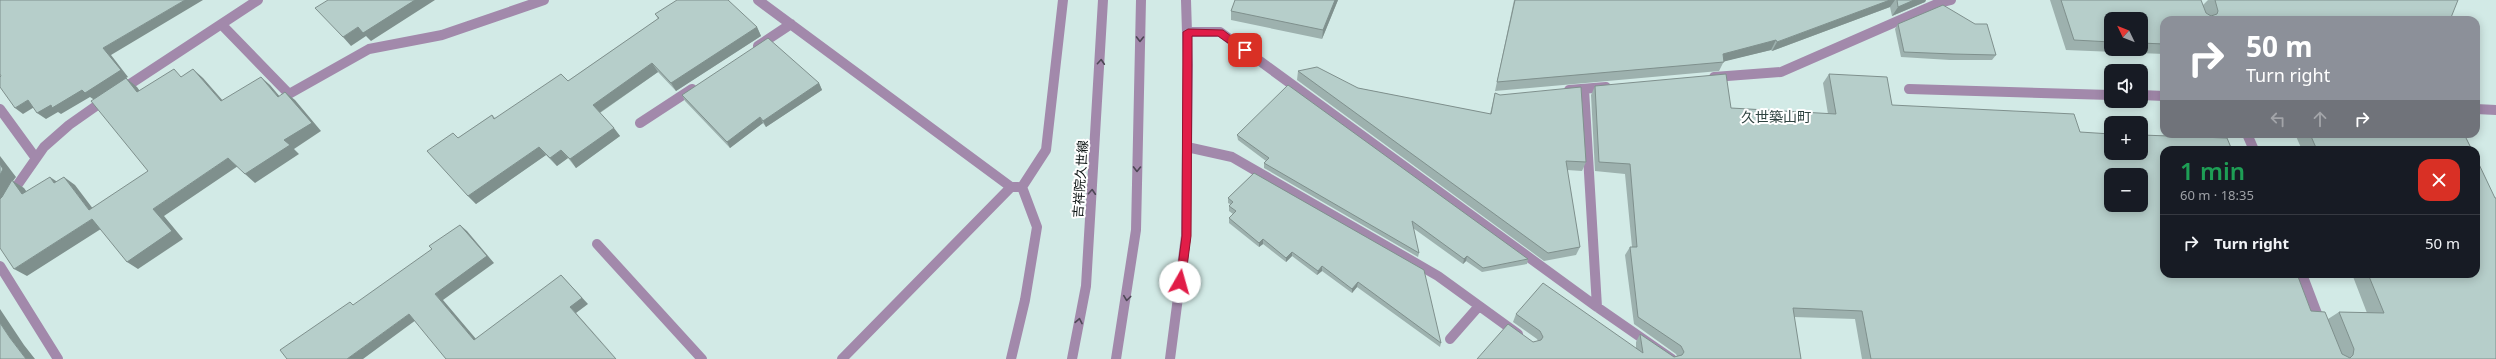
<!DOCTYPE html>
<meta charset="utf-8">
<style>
body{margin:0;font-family:"Noto Sans","Noto Sans JP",sans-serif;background:#242831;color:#f1f3f6;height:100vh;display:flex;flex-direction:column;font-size:15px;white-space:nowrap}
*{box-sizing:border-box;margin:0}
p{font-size:13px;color:#9ea1a6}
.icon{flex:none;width:22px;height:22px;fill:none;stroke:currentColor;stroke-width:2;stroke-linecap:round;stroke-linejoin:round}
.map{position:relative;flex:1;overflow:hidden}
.side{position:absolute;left:2160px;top:146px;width:320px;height:132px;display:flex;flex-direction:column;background:#171b24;border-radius:12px;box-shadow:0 2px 10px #0003}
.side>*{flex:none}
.hud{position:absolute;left:2160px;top:16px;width:320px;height:122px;border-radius:12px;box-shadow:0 2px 10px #0003;background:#8c9099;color:#fff;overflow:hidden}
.needle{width:26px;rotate:313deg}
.tools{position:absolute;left:2104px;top:12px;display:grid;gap:8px}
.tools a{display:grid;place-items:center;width:44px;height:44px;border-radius:8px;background:#171b24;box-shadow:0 2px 10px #0003;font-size:20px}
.pin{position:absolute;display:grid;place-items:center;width:34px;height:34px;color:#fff;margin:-17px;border-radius:8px;box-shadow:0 2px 6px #0006}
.me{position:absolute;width:44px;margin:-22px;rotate:7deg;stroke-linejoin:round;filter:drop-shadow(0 0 3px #0008)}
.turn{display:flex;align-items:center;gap:14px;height:84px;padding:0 20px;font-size:18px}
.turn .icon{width:52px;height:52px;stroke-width:2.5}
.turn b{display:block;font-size:28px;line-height:34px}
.lanes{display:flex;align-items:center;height:38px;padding:0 20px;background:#0003;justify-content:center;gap:20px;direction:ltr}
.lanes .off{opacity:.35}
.round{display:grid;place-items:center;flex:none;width:42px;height:42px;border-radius:12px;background:#242831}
.overview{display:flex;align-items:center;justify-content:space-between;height:68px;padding:0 20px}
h1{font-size:24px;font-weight:600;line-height:30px;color:#1e9e55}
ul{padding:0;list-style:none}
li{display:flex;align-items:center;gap:12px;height:56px;padding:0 20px;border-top:1px solid #363941}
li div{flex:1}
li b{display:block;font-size:15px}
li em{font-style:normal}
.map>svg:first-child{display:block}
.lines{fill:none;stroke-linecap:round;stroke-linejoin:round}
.minor{stroke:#a289ab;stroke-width:10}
.wall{fill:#9db1ae;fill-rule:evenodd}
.shaded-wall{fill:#7f908d}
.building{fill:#b6ceca;stroke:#7f908d;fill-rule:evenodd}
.oneway{stroke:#4e4856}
.route{fill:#e11d48;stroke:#92132f}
.labels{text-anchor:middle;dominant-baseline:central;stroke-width:4;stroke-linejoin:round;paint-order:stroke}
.street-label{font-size:13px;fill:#0a1211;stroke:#fff}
.neighbourhood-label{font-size:14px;fill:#2e423f;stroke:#fff}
</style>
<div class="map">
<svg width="2496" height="359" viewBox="0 0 2496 359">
<rect width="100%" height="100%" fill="#d2eae6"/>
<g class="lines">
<!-- minor -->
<path class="minor" d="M758 0 1011 187
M222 25 289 94 369 49 442 35 544 0
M1187 32H1220L1597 307 1672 359
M758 46 791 24
M1714 77 1781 72 1939 3 1951 0
M1584 89 1597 307
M1909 89 2111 95
M121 90 258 0
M1569 90 1606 87
M2141 95 2164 96
M0 109 35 157
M2476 109 2496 110
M640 123 692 89
M2247 134 2254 150
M1187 147 1232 157 1438 276 1518 334
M0 210 44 147 69 125 106 99
M597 244 702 359
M0 266 58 359
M2302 274 2321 324
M1450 339 1479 306
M842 359 1011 187H1018
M1011 359 1025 300 1037 227 1022 187 1046 150 1063 0
M1072 359 1086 286 1103 0
M1116 359 1136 230 1141 0
M1170 359 1186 236 1188 65 1186 0"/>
</g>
<!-- wall -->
<path class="wall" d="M1235 0H1338L1322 39 1231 20V11Z
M1514 0H1926L1925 2 1892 16 1890 7 1772 51 1771 50 1724 61 1719 71 1495 91Z
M2050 0H2201L2203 5 2208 0H2458L2164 20V54L2066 50ZM2111 19H2141V49H2111Z
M655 14 757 27 761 36 676 91 658 72 600 113 620 136 576 168 568 158 557 166 546 155 476 204 468 196 458 138 492 115 495 118 568 81 658 19Z
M1898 24 1996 55 1992 60H1950L1901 57 1895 29Z
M1298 71 1358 88 1490 114 1495 93 1586 162 1582 171 1567 170 1580 247 1576 255 1544 261 1297 80Z
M1829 74 1892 105 2080 132 2164 150 2311 311 2328 319 2339 312 2367 313 2352 274H2476L2496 359H1862L1855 319 1794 317 1801 359H1477L1533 342 1538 341 1537 339 1513 322 1516 314 1636 349V342L1640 334 1674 357 1677 356 1676 354 1634 324 1625 255 1630 247H1632L1625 174 1595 171 1591 95 1595 86 1731 108 1828 114 1823 83Z
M819 83 822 90 766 127 763 123 730 148 685 101 682 95Z
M2295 134H2464L2472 150H2302Z
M1237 135 1528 259 1527 264 1482 272 1466 261 1463 264 1413 228 1419 253 1418 257 1264 168V163L1266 161 1238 140Z
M1254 173 1441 343 1440 347 1357 287 1352 293 1322 271 1317 275 1292 256 1286 262 1263 244 1259 247 1229 223V218L1233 214 1229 211V206L1230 204 1228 203V198Z"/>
<!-- shaded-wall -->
<path class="shaded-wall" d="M185 0H203L111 55 128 77 126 78 137 87 147 101 93 99 90 97 61 114 58 112 46 119 37 113 103 48Z
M415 0H435L371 41 366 36 351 46 343 37 358 27Z
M1335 0H1338L1322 39 1323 30Z
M1890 0H1895L1890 7 1772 51 1777 42Z
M1914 0H1926L1925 2 1892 16 1898 7Z
M757 27 761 36 676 91 671 83Z
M1776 40 1771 50 1718 63 1723 54Z
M652 63 658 72 599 113 593 105Z
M193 69 203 78 231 110 221 101Z
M261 77 270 85 287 105 278 97Z
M819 83 822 90 766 127 763 121Z
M285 92 295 100 321 131 294 149 299 154 255 183 245 174 284 140Z
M28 100 36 106 23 114 15 108Z
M760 117 763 123 730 148 727 142Z
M614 128 620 136 576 168 570 159Z
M539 147 546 155 476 204 468 196Z
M561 150 568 158 557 166 550 158Z
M0 156 16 177 13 181 24 188 34 202 0 201Z
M228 158 238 166 164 216 183 239 138 269 127 262 153 209Z
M50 177 62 185 54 183Z
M64 177 75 185 100 218 89 210Z
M92 219 104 227 27 276 14 269Z
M460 225 467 231 494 263 443 300 482 346 474 340 435 294Z
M1263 239V244L1259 247V243Z
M1292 252V256L1286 262V258Z
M1467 256 1466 261 1463 264 1464 259Z
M1322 266V271L1317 275 1318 271Z
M561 275 588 304 576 313 617 359 570 307Z
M1358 282 1357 287 1352 293V289Z
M0 309 24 345 35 359H26L10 338 0 323Z
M409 314 416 320 363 359H347Z"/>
<!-- building -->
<path class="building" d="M0 0H185L103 48 121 70 85 93 82 90 52 108 51 105 37 113 28 100 15 108 0 87V77L1 76 0 74Z
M328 0H415L363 33 358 27 343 37 315 8Z
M677 0H728L757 27 671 83 652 63 593 105 614 128 570 159 561 150 550 158 539 147 468 196 427 151 453 133 458 138 492 115 494 119 561 74 568 81 659 18 655 14Z
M1235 0H1335L1323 30 1231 11Z
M1515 0H1890L1777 42 1776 40 1723 54 1724 62 1497 82Z
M1897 0H1914L1898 7Z
M2061 0H2201L2206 13 2211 16 2217 14 2218 11 2215 0H2458L2450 20H2164V44L2141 43V19H2111V42L2074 40Z
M1943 5 1975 24H1987L1996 55 1953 54 1904 52 1898 24Z
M768 38 819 83 763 121 760 117 727 142 682 95Z
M1317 67 1358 88 1491 114 1495 93 1500 95 1581 87 1586 162 1566 161 1580 247 1548 253 1298 71Z
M174 69 181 77 193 69 221 101 261 77 278 97 285 92 312 123 284 140 290 145 245 174 228 158 153 209 172 231 127 262 92 219 14 269 0 248V199L2 197 12 180 22 194 50 177 54 183 64 177 89 210 148 171 91 101 126 78 137 92Z
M1726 74 1731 108 1836 114 1829 74 1887 77 1892 105 2074 114 2080 132 2111 134V153H2141V135L2227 138 2232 150H2164V274H2297L2311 311 2325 312 2342 354 2350 358 2353 355 2354 349 2339 312 2384 313 2368 274H2476V158L2495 198H2496V359H1871L1862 311 1793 308 1801 359H1477L1508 324 1533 342 1541 340 1543 337 1540 331 1516 314 1543 283 1643 353 1640 334 1674 357 1682 355 1684 352 1681 346 1638 317 1630 247H1637L1630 164 1599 162 1595 86ZM2111 175H2141V205H2111Z
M1288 85 1528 259 1483 268 1467 256 1464 259 1412 221 1419 253 1264 163 1269 158 1237 135Z
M2310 134H2464L2472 150H2317Z
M0 164 3 169 0 175Z
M1254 173 1424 270 1441 343 1358 282 1352 289 1322 266 1318 271 1292 252 1286 258 1263 239 1259 243 1229 218 1236 211 1229 206 1233 202 1228 198Z
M460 225 487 256 435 294 474 340 561 275 582 298 570 307 616 359H446L409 314 347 359H287L280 350 350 302 353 305 432 249 429 246Z
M0 323 10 338 26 359H0Z"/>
<!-- one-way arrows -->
<defs><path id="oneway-chevron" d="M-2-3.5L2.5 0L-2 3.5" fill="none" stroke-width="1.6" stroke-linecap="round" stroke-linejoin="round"/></defs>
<g class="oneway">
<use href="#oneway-chevron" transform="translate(1140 39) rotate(91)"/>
<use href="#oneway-chevron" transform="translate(1101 62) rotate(-86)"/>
<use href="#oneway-chevron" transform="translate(1137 169) rotate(91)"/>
<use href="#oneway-chevron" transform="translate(1092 192) rotate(-86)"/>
<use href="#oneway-chevron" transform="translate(1127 298) rotate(97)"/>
<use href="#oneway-chevron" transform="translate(1079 321) rotate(-79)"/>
</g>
<!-- route -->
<path class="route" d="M1188 29 1223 30 1249 50 1248 53H1242L1218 36H1192L1191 236 1185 282 1180 286 1176 282 1182 236 1183 32Z"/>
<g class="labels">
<!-- street labels -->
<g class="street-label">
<text transform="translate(1080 179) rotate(-86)">吉祥院久世線</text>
</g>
<!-- neighbourhood labels -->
<g class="neighbourhood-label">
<text x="1776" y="116">久世築山町</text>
</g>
</g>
</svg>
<div class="tools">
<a><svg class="needle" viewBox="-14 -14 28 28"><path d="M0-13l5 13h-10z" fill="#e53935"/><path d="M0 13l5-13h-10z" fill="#9ea1a6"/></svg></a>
<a><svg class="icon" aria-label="sound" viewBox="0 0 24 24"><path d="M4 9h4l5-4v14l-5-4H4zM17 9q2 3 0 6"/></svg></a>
<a>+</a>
<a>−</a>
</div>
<div class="pin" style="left:1245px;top:50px;background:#d93025"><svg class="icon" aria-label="arrive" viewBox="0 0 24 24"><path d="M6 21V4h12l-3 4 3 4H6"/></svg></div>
<svg class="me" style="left:1180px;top:282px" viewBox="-20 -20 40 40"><circle r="19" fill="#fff"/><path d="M0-13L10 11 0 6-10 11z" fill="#e11d48"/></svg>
<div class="hud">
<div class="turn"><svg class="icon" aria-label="right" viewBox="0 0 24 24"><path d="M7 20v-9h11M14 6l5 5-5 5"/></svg><div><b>50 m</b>Turn right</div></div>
<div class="lanes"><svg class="icon off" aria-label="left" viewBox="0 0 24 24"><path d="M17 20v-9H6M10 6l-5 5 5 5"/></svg><svg class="icon off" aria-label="ahead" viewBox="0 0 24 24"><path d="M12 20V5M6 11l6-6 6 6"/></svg><svg class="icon" aria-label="right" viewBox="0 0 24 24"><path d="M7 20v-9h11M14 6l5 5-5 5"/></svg></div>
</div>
<section class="side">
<div class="overview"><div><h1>1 min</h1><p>60 m · 18:35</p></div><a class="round" style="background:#d93025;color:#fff"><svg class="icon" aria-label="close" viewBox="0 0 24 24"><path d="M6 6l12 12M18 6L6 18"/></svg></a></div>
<ul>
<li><svg class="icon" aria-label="right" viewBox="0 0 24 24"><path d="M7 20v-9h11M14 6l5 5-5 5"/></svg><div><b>Turn right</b></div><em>50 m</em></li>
</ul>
</section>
</div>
